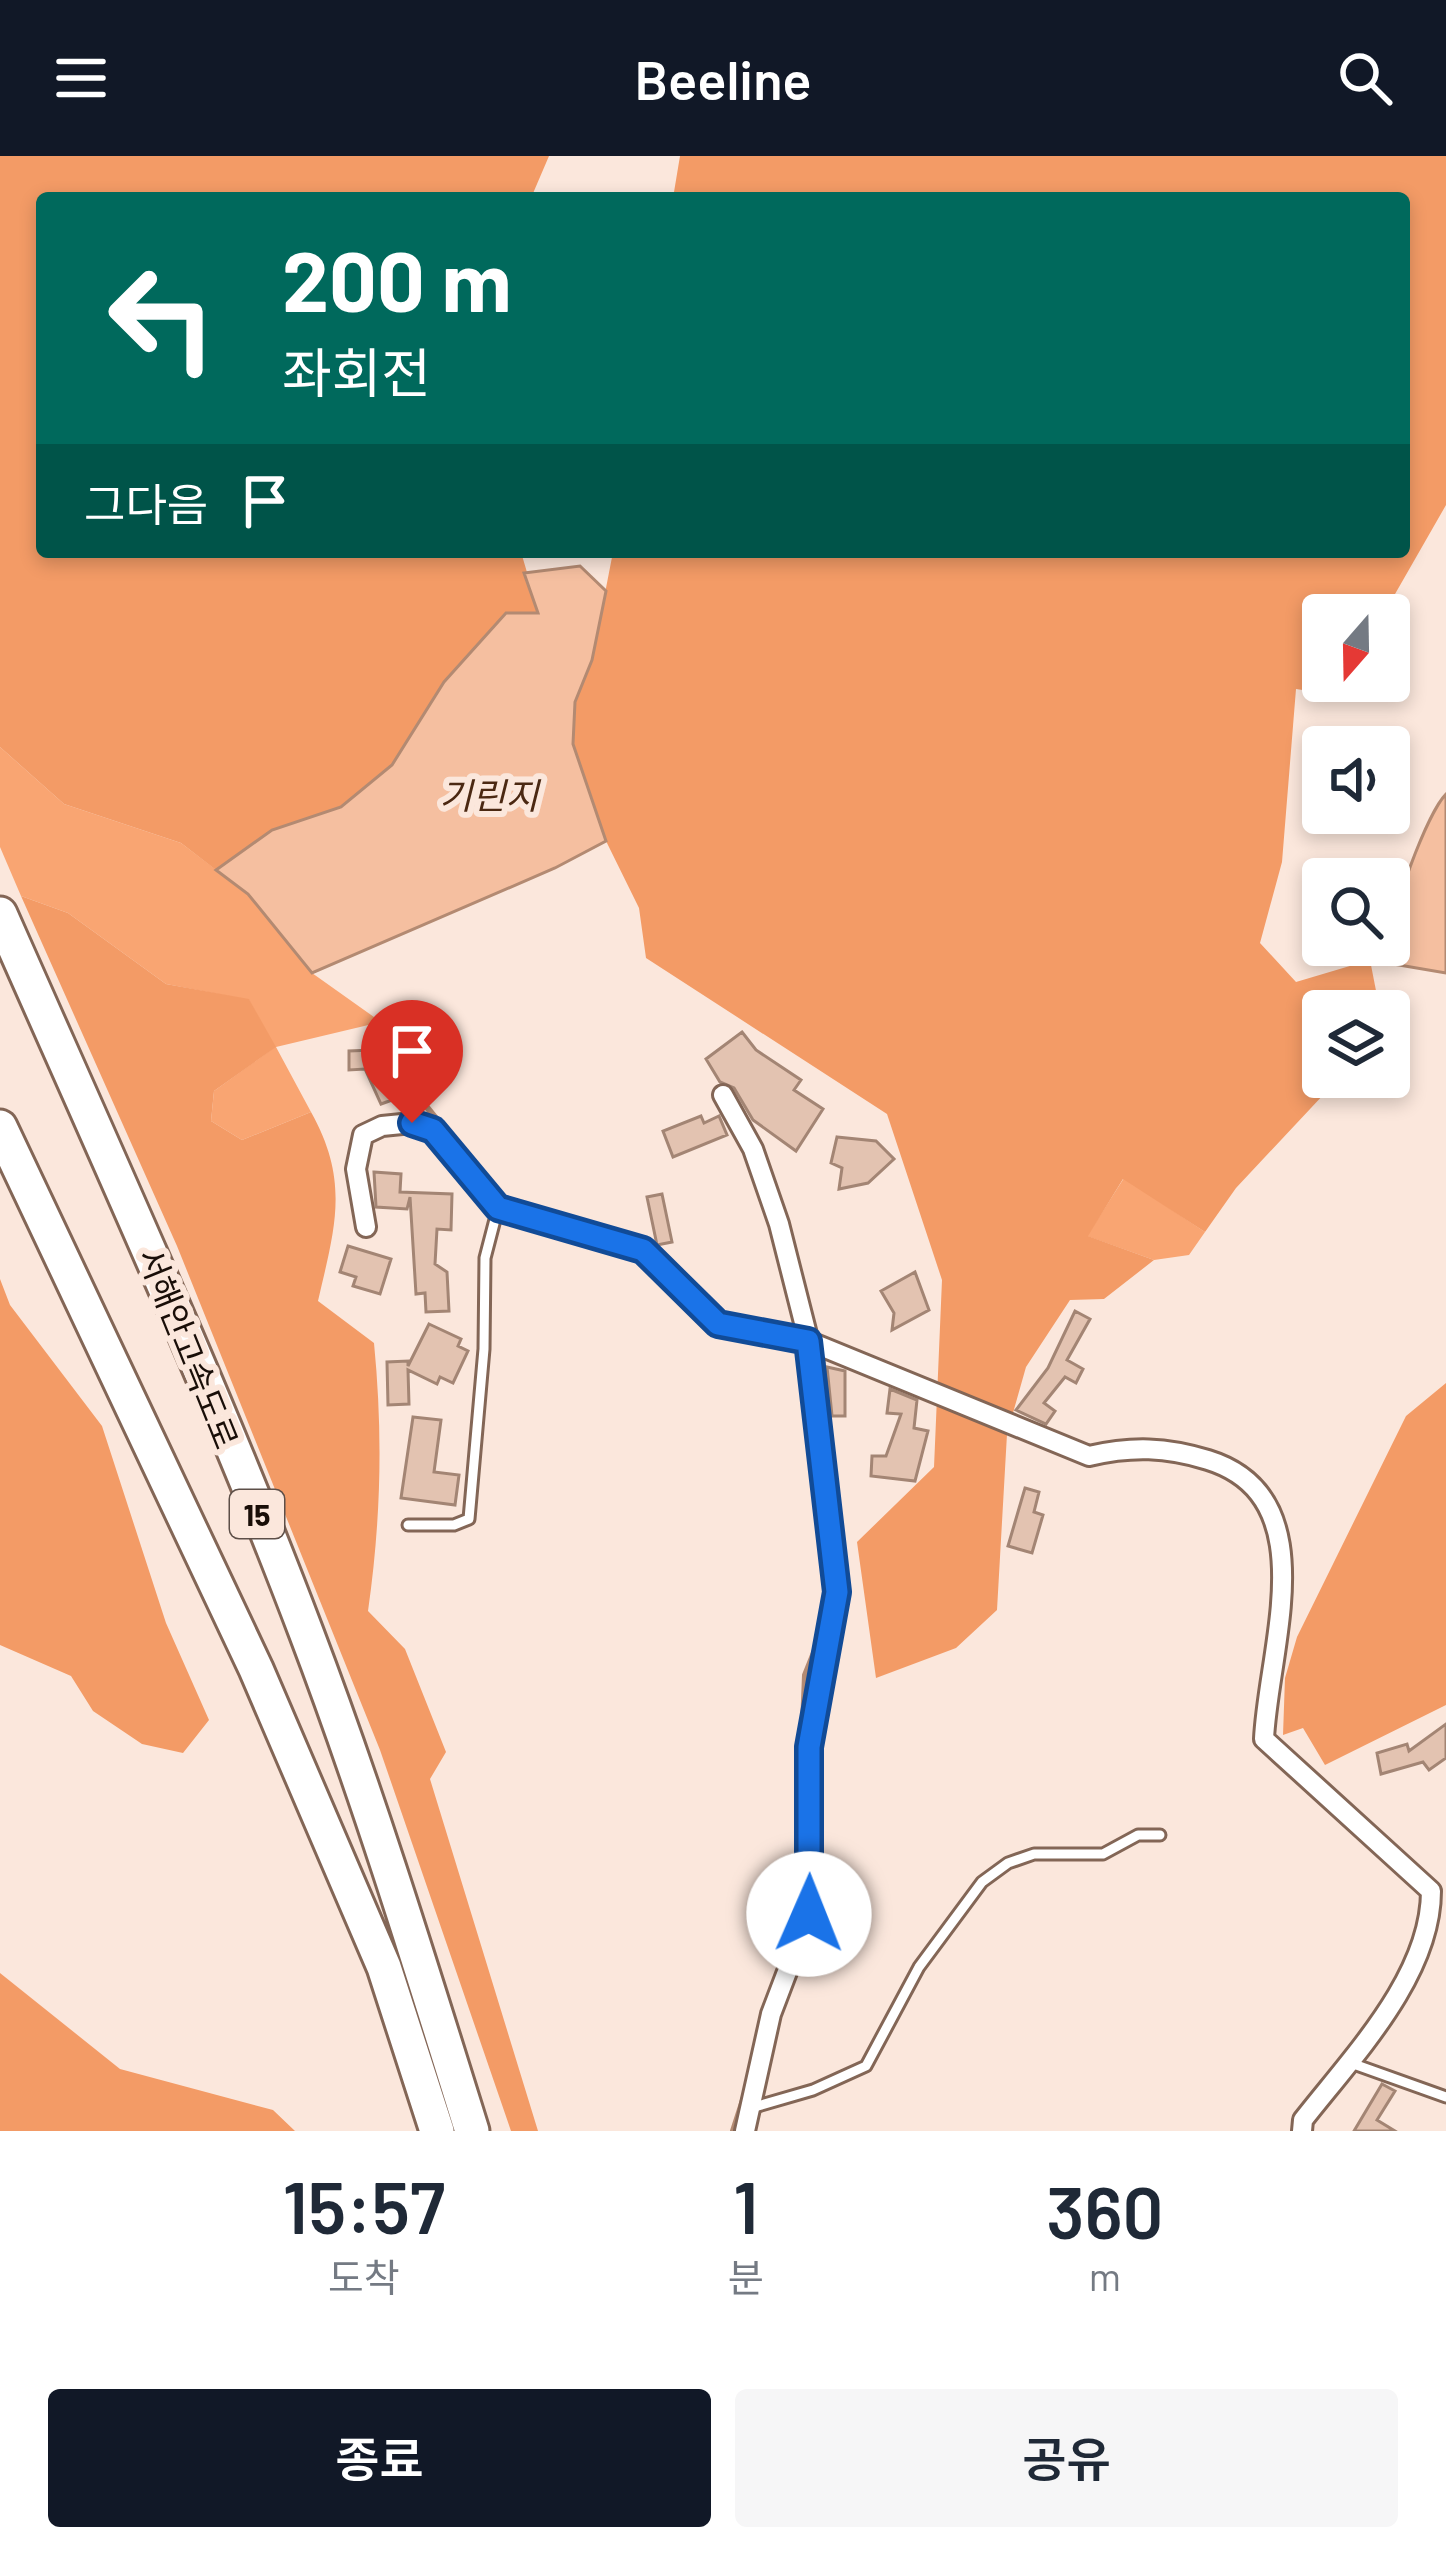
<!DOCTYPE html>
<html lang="ko">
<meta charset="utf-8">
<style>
body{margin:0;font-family:Barlow,"Noto Sans KR",sans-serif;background:#f6f6f7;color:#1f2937;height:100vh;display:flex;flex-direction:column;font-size:45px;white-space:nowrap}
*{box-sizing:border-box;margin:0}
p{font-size:39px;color:#747a83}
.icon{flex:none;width:66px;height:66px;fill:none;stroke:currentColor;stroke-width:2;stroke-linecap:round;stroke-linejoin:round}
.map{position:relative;height:1975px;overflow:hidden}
.side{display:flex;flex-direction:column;background:#fff;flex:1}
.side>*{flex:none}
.top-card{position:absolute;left:36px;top:36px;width:1374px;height:366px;border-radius:12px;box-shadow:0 6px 18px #0003;background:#00695c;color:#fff;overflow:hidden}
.needle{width:78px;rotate:200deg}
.buttons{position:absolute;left:1302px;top:438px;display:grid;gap:24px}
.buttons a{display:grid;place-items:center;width:108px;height:108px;border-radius:12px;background:#fff;box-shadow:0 6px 18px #0003;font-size:60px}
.pin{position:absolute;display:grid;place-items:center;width:102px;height:102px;color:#fff;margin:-123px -51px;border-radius:50% 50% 50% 0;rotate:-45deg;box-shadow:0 0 12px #0007}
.pin .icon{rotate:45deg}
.me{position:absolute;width:132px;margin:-66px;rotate:1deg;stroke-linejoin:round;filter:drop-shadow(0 0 9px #0008)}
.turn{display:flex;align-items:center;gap:42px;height:252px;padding:0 48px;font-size:54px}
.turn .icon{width:156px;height:156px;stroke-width:2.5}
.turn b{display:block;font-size:84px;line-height:102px}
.then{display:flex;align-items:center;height:114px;padding:0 48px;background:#0003;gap:24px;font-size:45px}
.eta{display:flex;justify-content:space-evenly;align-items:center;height:204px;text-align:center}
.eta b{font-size:72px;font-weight:600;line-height:84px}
.button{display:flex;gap:24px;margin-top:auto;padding:24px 48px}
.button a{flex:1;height:138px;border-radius:12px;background:#111827;color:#fff;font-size:48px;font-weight:600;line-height:138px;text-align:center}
.button a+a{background:#f6f6f7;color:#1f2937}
header{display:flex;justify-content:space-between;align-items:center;height:156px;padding:0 48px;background:#111827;color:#fff;font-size:54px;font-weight:600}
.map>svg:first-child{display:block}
.green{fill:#f9a572}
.forest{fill:#f39b66}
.water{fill:#f5bfa0;stroke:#b38a72;stroke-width:3}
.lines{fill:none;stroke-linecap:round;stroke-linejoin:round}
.stream{stroke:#b38a72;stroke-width:6}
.building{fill:#e3c3b1;stroke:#a38574;stroke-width:3}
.lane-casing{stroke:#836656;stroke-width:15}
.street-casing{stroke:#836656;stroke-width:24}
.highway-casing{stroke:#836656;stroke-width:39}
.lane{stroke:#fff;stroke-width:9}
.street{stroke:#fff;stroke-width:18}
.highway{stroke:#fff;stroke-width:33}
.route-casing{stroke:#114b97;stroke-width:30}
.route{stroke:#1a73e8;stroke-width:21}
.labels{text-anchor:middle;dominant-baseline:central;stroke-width:12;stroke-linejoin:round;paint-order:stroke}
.shield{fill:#fbe7dc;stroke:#5d4f48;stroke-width:3}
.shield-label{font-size:30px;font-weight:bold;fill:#190e08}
.street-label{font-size:33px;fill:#190e08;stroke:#fbe7dc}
.water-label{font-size:36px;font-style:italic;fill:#4b2812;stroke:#fbe7dc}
</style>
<header><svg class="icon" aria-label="menu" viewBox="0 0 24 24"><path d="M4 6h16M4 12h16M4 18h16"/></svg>Beeline<svg class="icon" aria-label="search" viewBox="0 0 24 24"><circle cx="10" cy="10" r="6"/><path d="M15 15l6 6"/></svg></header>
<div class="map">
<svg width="1446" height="1975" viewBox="0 0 1446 1975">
<rect width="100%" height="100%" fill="#fbe7dc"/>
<!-- green -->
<path class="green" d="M0 591 64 648 181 687 248 738 312 817 381 866 276 891 311 956 242 984 211 965 214 935 275 891 249 844 166 828 68 757 21 740 0 691Z
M1124 1022 1205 1076 1189 1099 1154 1104 1087 1080Z"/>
<!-- forest -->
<path class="forest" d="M0 0H549L531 42H42V396H521L539 457 444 526 392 609 341 651 272 674 216 714 181 687 64 648 0 591Z
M680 0H1446V349L1383 459H1323V525H1372L1369 544 1296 533 1282 706 1260 787 1296 826 1370 804 1380 855H1323V921H1340L1236 1032 1205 1076 1123 1023 1088 1080 1154 1104 1104 1143 1070 1144 1026 1211 1007 1278 997 1454 956 1492 876 1522 857 1386 934 1311 942 1124 887 958 646 802 639 752 606 685 573 589 575 546 592 504 613 396H1404V42H673Z
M21 740 68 757 166 828 249 843 276 891 214 935 211 965 242 984 311 956C350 1026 335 1071 318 1145L374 1187C383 1279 381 1364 368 1455L405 1493 446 1596 430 1623 538 1975H511L380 1594 177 1090Z
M0 1123 10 1149 102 1270 166 1467 209 1564 183 1597 142 1588 93 1555 71 1520 0 1489Z
M1446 1227V1549L1325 1609 1303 1572 1283 1579 1285 1522 1297 1481 1406 1260Z
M0 1817 120 1913 273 1954 295 1975H0Z"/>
<!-- water -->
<path class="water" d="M580 410 606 435 592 504 575 546 573 588 606 685 555 712 312 817 248 738 216 714 272 674 341 651 392 609 444 526 506 457H538L524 417Z
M1446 638V817L1370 804 1377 789H1389C1389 761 1427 657 1446 638Z"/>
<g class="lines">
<!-- stream -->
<path class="stream" d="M384 881 405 924 467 1001
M525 1051 622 1079
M706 1145 728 1163
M753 1166 785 1170
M802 1202 815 1306
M802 1595 805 1519 821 1479
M799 1762 801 1680
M733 1975 744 1941"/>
</g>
<!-- building -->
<path class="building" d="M742 876 756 894 801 924 794 934 823 953 796 995 753 964 734 932 720 926 706 903Z
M373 894 392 944 381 948 365 913 349 914V895Z
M701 960 704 967 719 960 727 979 673 1001 663 975Z
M837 981 876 985 894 1003 868 1027 839 1033 842 1012 831 1007Z
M374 1016 401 1018 400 1036 452 1038 451 1074 437 1073 435 1108 447 1116 449 1155 426 1156 425 1137 416 1138 410 1041 407 1053 376 1051Z
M662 1038 672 1086 657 1089 647 1041Z
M348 1090 391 1103 380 1138 353 1130 356 1121 340 1116Z
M915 1116 929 1154 892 1174 894 1157 881 1135Z
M1075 1155 1090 1163 1067 1204 1083 1213 1076 1227 1065 1221 1044 1247 1055 1255 1046 1268 1016 1254 1048 1212Z
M429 1168 461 1183 458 1190 468 1195 453 1227 440 1221 437 1228 408 1214 409 1248 388 1249 387 1206 408 1205V1210Z
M827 1211 845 1215V1260H832Z
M890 1233 917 1244 914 1272 928 1275 915 1325 871 1320 872 1300H886L901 1258 887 1257Z
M413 1261 441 1264 434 1316 459 1319 455 1349 401 1342Z
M1025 1332 1039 1336 1034 1356 1043 1359 1032 1397 1008 1390Z
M1446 1568V1602L1429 1614 1423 1606 1381 1618 1377 1597 1407 1588 1409 1595Z
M1382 1928 1395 1935 1377 1964 1395 1975H1354Z"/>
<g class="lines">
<!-- lane casing -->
<g class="lane-casing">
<path id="lane" d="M408 1369H454L469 1363 484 1193 485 1102 498 1052
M1348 1906 1446 1941
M751 1952 813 1934 866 1910 919 1811 982 1726 1008 1707 1034 1698H1103L1138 1679H1160"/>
</g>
<!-- street casing -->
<g class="street-casing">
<path id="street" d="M723 939 753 993 779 1068 813 1202 837 1435 810 1591 809 1758 771 1858 745 1975
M366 1071 356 1013 363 979 382 970 412 967 433 974 498 1052 643 1094 717 1169 808 1185 1089 1300C1132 1290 1166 1291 1208 1304 1327 1341 1268 1492 1264 1583L1431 1735C1431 1820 1353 1900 1303 1964L1302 1975"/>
</g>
<!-- highway casing -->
<g class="highway-casing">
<path id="highway" d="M0 758C105 996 214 1233 306 1476 368 1639 420 1808 472 1975
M0 971 256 1513 384 1811 437 1975"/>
</g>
<!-- lane -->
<use href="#lane" class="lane"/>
<!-- street -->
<use href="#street" class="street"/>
<!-- highway -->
<use href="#highway" class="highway"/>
</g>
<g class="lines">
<!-- route casing -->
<g class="route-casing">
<path id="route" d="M412 967 433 974 498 1052 643 1094 718 1168 808 1185 837 1436 809 1591V1758"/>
</g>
<!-- route -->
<use href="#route" class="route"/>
</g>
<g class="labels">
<!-- shield labels -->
<rect class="shield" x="230" y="1334" width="54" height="48" rx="9"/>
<g class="shield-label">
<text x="257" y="1358">15</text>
</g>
<!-- street labels -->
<g class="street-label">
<text transform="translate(189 1192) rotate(68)">서해안고속도로</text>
</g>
<!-- water labels -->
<g class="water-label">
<text x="489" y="638">기린지</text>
</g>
</g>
</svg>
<div class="buttons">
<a><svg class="needle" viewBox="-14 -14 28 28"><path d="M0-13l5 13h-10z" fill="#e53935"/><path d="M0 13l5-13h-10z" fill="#747a83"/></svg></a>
<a><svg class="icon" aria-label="sound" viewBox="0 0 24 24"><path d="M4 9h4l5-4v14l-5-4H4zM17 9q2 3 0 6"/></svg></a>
<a><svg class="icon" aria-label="search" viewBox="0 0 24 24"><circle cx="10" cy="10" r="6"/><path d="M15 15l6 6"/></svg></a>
<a><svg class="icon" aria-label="layers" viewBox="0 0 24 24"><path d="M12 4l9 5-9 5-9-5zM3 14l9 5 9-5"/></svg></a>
</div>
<div class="pin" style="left:412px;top:967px;background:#d93025"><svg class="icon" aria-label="arrive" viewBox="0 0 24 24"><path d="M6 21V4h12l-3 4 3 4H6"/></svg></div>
<svg class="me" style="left:809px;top:1758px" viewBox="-20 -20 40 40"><circle r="19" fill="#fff"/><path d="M0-13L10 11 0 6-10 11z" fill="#1a73e8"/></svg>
<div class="top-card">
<div class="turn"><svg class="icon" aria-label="left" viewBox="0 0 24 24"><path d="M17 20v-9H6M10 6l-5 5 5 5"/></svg><div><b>200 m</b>좌회전</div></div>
<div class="then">그다음<svg class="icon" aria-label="arrive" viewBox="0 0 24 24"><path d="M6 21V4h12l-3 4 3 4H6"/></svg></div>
</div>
</div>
<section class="side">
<div class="eta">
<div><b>15:57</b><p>도착</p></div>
<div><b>1</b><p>분</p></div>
<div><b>360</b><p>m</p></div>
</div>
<div class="button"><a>종료</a><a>공유</a></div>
</section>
